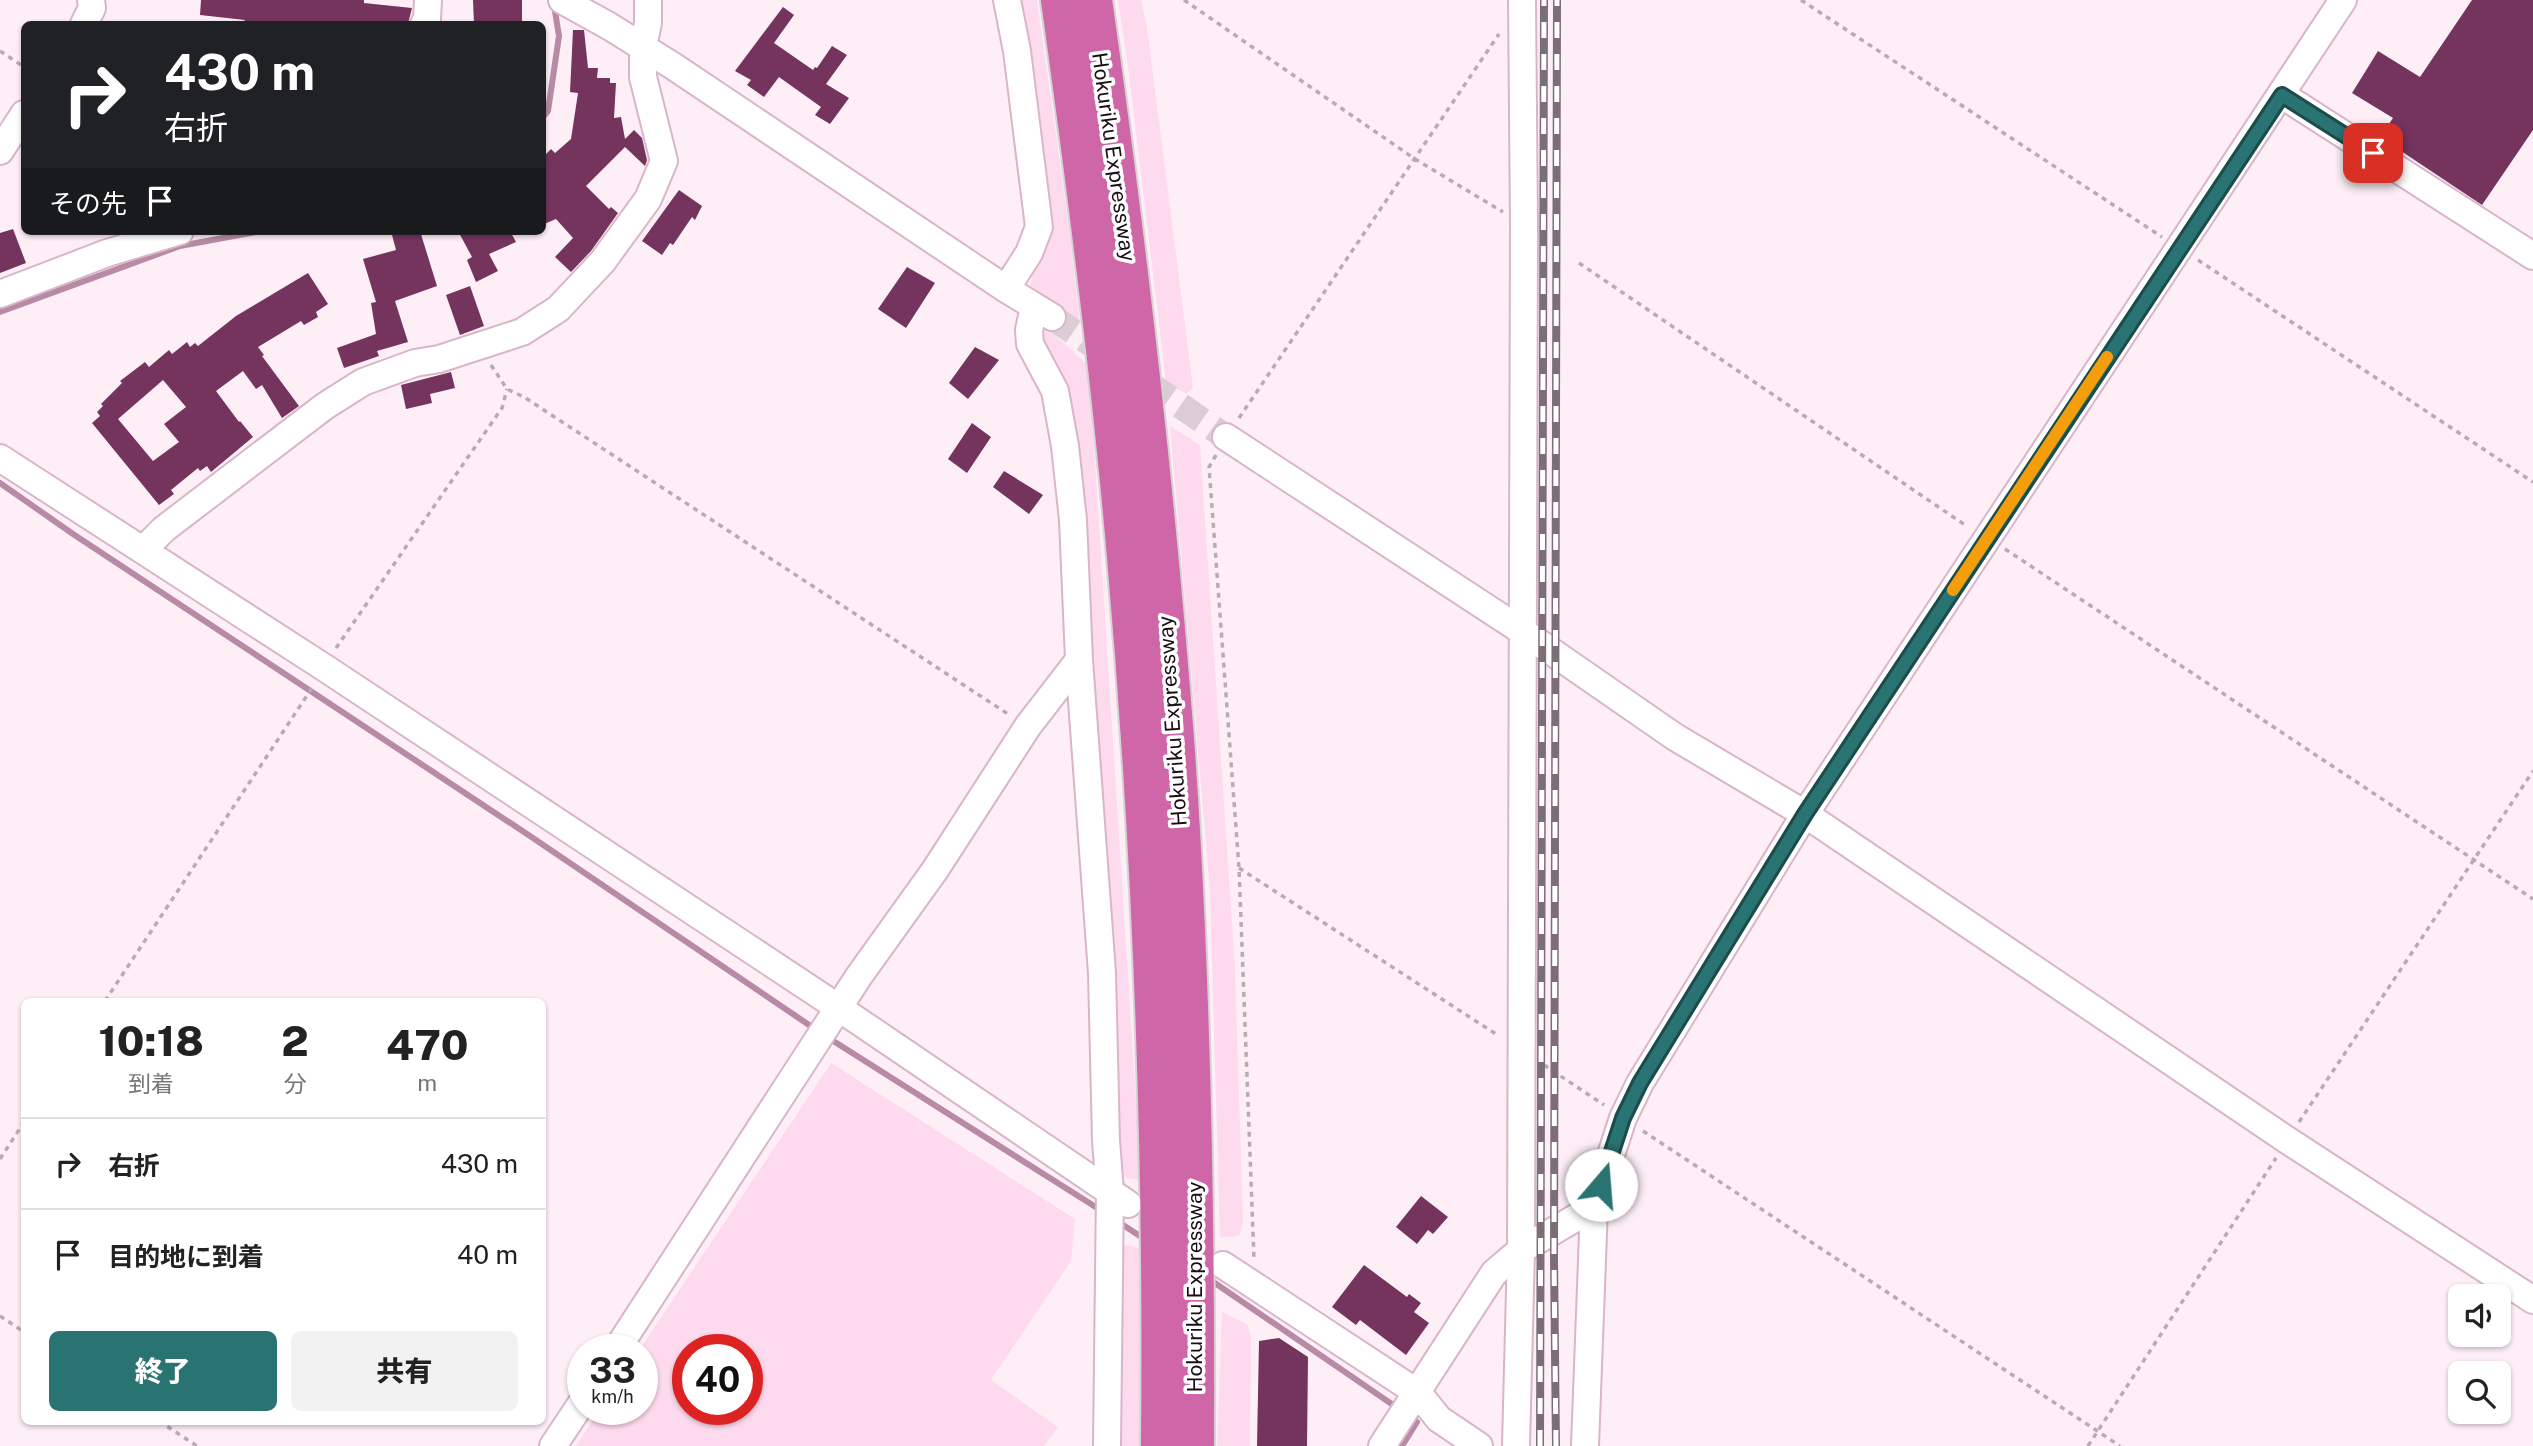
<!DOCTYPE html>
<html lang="ja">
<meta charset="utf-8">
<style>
body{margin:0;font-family:"Public Sans","Noto Sans JP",sans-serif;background:#f2f2f2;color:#222;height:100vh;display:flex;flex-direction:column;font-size:26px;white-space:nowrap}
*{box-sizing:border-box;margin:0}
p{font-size:23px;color:#767676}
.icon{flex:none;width:38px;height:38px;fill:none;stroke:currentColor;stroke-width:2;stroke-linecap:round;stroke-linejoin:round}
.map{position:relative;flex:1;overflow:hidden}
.side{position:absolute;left:21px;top:998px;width:525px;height:427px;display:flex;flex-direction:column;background:#fff;border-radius:10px;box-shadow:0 2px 5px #0004}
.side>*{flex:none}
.hud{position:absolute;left:21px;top:21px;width:525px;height:214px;border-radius:10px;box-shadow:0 2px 5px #0004;background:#202124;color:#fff;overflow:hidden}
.fabs{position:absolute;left:2448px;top:1284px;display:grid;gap:14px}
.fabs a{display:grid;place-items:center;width:63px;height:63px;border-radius:10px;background:#fff;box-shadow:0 2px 5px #0004;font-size:35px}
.speed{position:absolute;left:567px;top:1334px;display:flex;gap:14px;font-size:35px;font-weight:700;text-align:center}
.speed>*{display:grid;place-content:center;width:91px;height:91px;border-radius:50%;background:#fff;box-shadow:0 2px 5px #0004;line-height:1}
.speed small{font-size:18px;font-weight:400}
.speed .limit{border:10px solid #d22;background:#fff;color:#111}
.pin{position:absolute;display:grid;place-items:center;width:60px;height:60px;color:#fff;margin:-30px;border-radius:14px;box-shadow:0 4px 10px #0006}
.me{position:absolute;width:77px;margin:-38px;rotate:18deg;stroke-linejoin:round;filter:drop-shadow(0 0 5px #0008)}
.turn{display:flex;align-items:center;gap:24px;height:147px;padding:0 28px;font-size:32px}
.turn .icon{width:91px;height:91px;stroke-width:2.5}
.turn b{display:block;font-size:49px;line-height:60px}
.then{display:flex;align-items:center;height:66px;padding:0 28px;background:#0003;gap:14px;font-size:26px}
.eta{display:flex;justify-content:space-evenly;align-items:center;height:119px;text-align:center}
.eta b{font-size:42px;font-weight:800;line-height:49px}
.primary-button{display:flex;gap:14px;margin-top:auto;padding:14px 28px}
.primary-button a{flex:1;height:80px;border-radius:10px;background:#297372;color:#fff;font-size:28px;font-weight:800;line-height:80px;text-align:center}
.primary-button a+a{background:#f2f2f2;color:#222}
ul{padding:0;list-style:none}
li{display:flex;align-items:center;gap:21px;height:91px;padding:0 28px;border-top:2px solid #e0e0e0}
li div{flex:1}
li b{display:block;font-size:26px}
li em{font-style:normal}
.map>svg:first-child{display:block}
.green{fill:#fedaee;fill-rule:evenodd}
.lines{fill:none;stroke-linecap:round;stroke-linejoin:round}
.stream{stroke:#b88aa5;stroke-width:6}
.building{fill:#74345e;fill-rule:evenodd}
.minor-tunnel{stroke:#dccdd5;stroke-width:26;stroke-dasharray:26 13;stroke-linecap:butt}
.minor-casing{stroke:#d9b5ca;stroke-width:30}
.highway-casing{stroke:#d6d3d5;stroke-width:42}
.path{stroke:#b9abb3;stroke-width:3.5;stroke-dasharray:5 5;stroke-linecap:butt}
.minor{stroke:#fff;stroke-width:26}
.highway{stroke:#ce66a8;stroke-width:38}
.rail-casing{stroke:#7b6e75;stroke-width:8}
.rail{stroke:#fff;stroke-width:5;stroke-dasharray:16;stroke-linecap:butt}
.route-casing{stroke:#1b4b4a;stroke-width:18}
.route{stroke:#297372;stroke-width:12}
.slow{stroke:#f59e0b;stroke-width:12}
.labels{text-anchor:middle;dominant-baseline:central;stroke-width:7;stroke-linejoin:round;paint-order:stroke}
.street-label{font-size:21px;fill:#190d14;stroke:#fff}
</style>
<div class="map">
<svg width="2533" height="1446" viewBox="0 0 2533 1446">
<rect width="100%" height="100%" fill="#feeff7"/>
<!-- green -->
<path class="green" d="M1014 0H1037L1069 227 1080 321 1029 287 1037 259Z
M1118 0H1141L1147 27 1193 388 1186 394 1166 382 1128 65Z
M1045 326 1089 366 1141 1180 1127 1178 1115 1168 1108 971 1041 334Z
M1170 426 1200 445 1235 968 1243 1223 1239 1236 1220 1237 1210 891Z
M831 1063 1075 1219 1071 1261 991 1380 1058 1427 1044 1446H576L600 1409H642V1349H640ZM747 1349V1409H688V1349Z
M1128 1245 1143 1249 1139 1446H1114L1118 1249Z
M1222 1312 1247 1324 1251 1337 1250 1446H1217Z"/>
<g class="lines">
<!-- stream -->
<path class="stream" d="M542 118 548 111 559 36 554 5
M0 312 180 246 261 231
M0 483 73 534 530 836 815 1029
M827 1037 1102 1211
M1117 1221 1146 1240
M1209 1279 1399 1409
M1402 1446 1417 1422 1408 1415"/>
</g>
<!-- building -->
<path class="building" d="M201 0H364V3L412 8 408 24 324 21 328 24H241L245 20 200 15Z
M473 0H522V24H474Z
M2472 0H2533V130L2482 205 2380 137 2393 118 2352 93 2378 51 2420 77Z
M783 7 794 15 774 43 813 70 815 67 817 68 832 46 847 55 826 84 849 98 830 124 815 115 821 107 779 77 764 97 747 85 751 80 735 71Z
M573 30H584L588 68H598L597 78H610V83H616L614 118 621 117 625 139 634 130 642 138 647 160 645 166 625 147 586 186 609 209 611 207 618 213 591 251 571 272 555 257 573 238 556 219 542 225V158L551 149 555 153 571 139 578 93 570 92Z
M679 190 702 206 695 220 692 217 673 245 670 243 662 255 642 241Z
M13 229 26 263 0 273V233Z
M405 231H420L437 286 395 301 408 342 377 351 379 356 344 368 337 348 376 334 371 303 376 302 363 259 396 250 392 235Z
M458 231H510L516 242 489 254 498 271 476 282 467 260 472 257Z
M907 267 935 283 906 328 878 309Z
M308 273 328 304 316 312 318 317 304 325 301 321 258 347 264 355 262 356 299 406 282 418 262 385 256 389 243 371 216 391 239 422 240 421 253 437 211 472 207 466 200 471 198 468 171 490 174 494 159 505 92 423 100 416 97 412 103 406 101 404 122 383 120 381 145 362 149 367 169 350 172 354 187 342 190 347 195 343 198 346 236 316ZM163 380 186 407 164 424 179 442 153 461 118 419Z
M470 286 484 326 460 335 446 295Z
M975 347 999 360 968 399 949 383Z
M451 372 455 388 430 394 432 403 406 409 401 385Z
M972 423 991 437 967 473 948 459Z
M1004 471 1043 495 1029 514 993 487Z
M1421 1196 1448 1217 1433 1234 1428 1230 1417 1244 1396 1227Z
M1364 1265 1407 1297 1409 1294 1421 1303 1414 1312 1429 1323 1406 1355 1360 1320 1356 1325 1332 1307Z
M1279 1338 1308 1357 1307 1446H1257L1259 1341Z"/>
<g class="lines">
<!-- minor-tunnel -->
<path class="minor-tunnel" d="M1052 317 1226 437"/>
<!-- minor casing -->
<g class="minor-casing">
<path id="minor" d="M562 0 609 26 673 66 1006 289 1052 317
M84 24 92 8 91 0
M424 24 427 19 428 0
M2282 95 2533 256
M0 151 24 114
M1006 289 1029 253 1039 227 1017 51 1007 0
M0 294 107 253 180 231
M1034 306 1029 330 1030 344 1055 391 1065 446 1073 520 1079 660 1102 973 1106 1141 1110 1191 1107 1446
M1226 437 1522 631 1675 737 1805 814 2287 1140 2533 1300
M0 458 325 668 839 1008 1128 1204
M143 550 164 529 325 406 363 382 415 363 439 359 522 332 558 309 603 261 648 199 664 161 643 77V46L648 23V0
M1223 1265 1418 1393 1439 1419 1479 1446
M617 1349 859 976 935 870 1028 726 1079 660
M553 1446 583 1401
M1382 1446 1494 1273 1521 1250 1594 1207
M1516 1446 1521 1250 1524 226 1522 0
M1585 1446 1594 1207 1623 1118 1640 1083 1805 814 2343 0"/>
</g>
<!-- highway casing -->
<g class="highway-casing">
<path id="highway" d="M1060 0C1086 185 1110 371 1126 557 1152 853 1163 1149 1160 1446
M1093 0C1128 246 1156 492 1175 739 1192 974 1196 1210 1195 1446"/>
</g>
<!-- path -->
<path class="path" d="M1184 0 1415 159 1503 212
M1801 0 2162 237
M0 51 24 67
M2198 260 2533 482
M1579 263 1968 527
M491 365 507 389 524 397 1008 714
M1239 418 1499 34
M1216 455 1209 467 1239 868 1254 1259
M2005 549 2533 899
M336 648 502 408 507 389
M1239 868 1499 1036
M105 1001 312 688
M1544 1065 1604 1105
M2299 1122 2533 771
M1643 1131 2120 1446
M0 1159 24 1122
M0 1316 24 1332
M159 1421 197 1446
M2088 1446 2276 1158"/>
<!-- minor -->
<use href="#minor" class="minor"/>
<!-- highway -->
<use href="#highway" class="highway"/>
<!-- rail casing -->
<g class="rail-casing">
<path id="rail" d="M1540 1446 1544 0
M1556 1446 1554 1259 1557 0"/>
</g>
<!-- rail -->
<use href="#rail" class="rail"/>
</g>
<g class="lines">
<!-- route casing -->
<g class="route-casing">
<path id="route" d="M1601 1185 1623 1118 1640 1083 1805 814 2282 95 2373 153"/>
</g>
<!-- route -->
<use href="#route" class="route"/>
<!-- slow -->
<path class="slow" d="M1953 590 2107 357"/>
</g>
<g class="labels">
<!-- street labels -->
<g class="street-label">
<text transform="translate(1114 157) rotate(82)">Hokuriku Expressway</text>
<text transform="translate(1172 721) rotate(-94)">Hokuriku Expressway</text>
<text transform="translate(1194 1287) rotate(-90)">Hokuriku Expressway</text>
</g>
</g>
</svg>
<div class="fabs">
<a><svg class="icon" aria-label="sound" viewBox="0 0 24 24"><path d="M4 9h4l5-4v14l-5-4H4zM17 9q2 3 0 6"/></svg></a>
<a><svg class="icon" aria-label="search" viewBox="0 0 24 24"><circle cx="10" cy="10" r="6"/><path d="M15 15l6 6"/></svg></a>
</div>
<div class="speed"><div>33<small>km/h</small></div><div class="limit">40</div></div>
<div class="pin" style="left:2373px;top:153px;background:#d93025"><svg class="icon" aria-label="arrive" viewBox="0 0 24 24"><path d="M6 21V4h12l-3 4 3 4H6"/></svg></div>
<svg class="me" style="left:1601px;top:1185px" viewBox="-20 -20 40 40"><circle r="19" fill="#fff"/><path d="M0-13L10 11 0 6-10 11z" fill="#297372"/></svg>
<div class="hud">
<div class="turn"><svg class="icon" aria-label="right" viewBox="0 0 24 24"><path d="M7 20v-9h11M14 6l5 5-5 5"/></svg><div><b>430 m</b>右折</div></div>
<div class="then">その先<svg class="icon" aria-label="arrive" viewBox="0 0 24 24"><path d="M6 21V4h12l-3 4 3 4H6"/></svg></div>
</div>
<section class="side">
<div class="eta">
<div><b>10:18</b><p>到着</p></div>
<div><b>2</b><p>分</p></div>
<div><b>470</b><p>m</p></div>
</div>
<ul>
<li><svg class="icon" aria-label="right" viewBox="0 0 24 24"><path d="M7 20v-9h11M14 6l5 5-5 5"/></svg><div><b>右折</b></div><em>430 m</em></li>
<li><svg class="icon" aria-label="arrive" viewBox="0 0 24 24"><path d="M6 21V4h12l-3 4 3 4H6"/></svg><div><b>目的地に到着</b></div><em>40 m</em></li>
</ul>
<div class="primary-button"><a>終了</a><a>共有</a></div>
</section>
</div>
